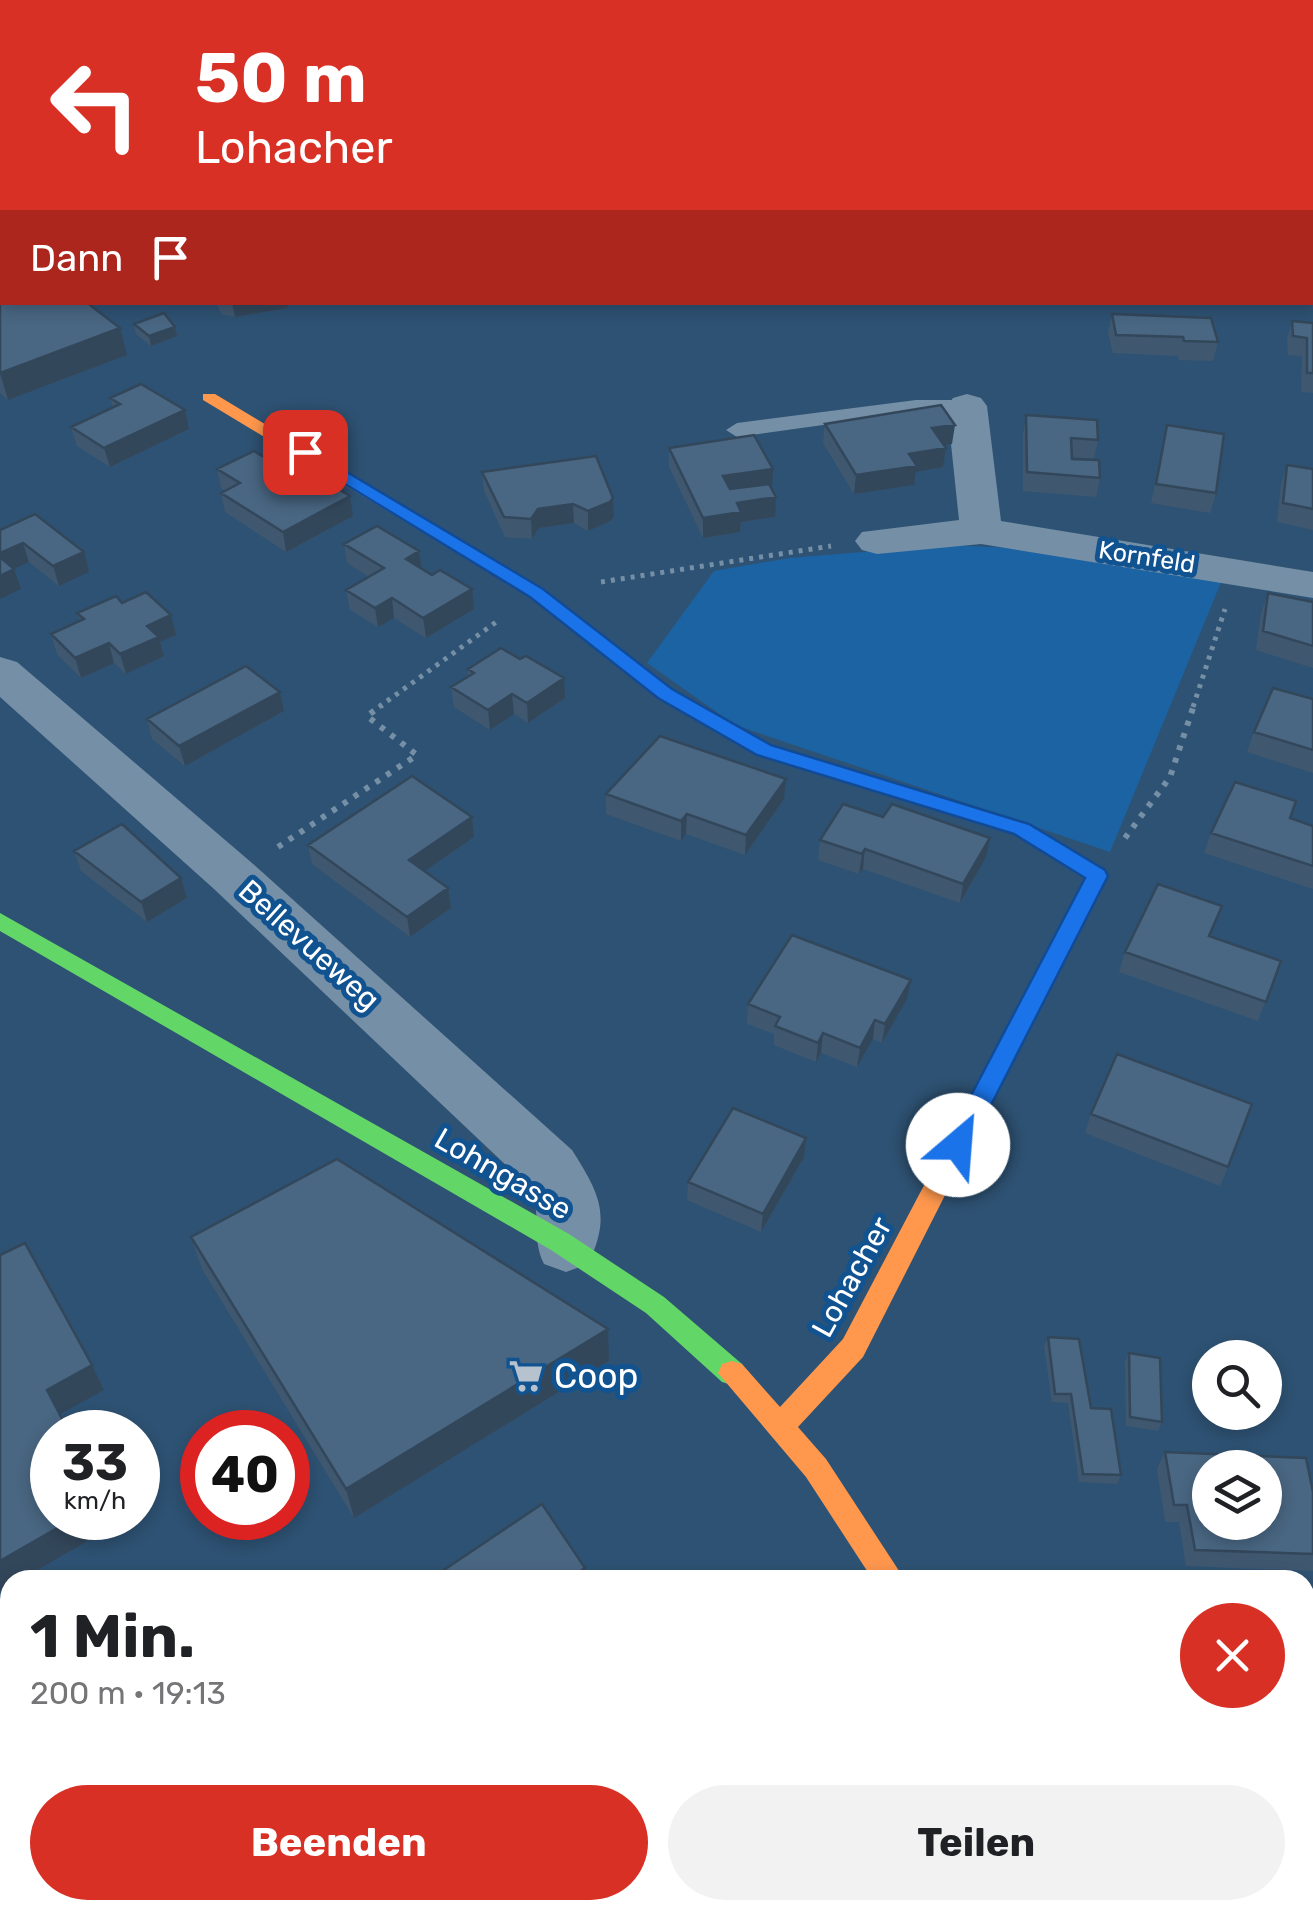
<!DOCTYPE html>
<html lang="de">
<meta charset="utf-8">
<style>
body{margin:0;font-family:Rubik,sans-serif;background:#f2f2f2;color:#202124;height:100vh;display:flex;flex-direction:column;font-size:38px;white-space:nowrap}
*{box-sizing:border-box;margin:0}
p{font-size:32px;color:#757577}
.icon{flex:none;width:55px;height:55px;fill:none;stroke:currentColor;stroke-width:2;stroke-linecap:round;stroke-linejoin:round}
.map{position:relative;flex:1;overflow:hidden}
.side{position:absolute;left:0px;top:1570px;width:1315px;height:350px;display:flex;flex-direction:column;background:#fff;border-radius:30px 30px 0 0;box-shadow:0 5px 15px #0003}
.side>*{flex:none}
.hud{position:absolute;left:0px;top:0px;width:1315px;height:305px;box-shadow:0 5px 15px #0003;background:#d93025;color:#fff;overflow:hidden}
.tools{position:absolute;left:1192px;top:1340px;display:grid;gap:20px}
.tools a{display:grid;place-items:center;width:90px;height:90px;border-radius:50%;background:#fff;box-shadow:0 5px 15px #0003;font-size:50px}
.speed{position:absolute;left:30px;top:1410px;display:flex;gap:20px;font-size:50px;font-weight:700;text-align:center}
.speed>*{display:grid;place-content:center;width:130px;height:130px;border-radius:50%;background:#fff;box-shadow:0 5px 15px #0003;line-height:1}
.speed small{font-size:25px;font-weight:400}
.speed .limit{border:15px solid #d22;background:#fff;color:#111}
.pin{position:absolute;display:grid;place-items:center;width:85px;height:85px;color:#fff;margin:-42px;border-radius:20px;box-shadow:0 5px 15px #0006}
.me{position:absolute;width:110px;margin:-55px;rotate:27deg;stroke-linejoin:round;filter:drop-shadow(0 0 8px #0008)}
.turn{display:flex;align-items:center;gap:35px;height:210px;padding:0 30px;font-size:45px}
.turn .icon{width:130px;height:130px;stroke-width:2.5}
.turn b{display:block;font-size:70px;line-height:85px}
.then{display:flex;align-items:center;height:95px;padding:0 30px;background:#0003;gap:20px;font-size:38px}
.round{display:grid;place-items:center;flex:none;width:105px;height:105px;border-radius:52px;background:#f2f2f2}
.head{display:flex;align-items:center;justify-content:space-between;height:170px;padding:0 30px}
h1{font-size:60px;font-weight:700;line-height:75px}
.cta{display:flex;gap:20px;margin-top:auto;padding:20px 30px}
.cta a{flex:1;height:115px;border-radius:60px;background:#d93025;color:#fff;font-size:40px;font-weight:700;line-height:115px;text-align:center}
.cta a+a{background:#f2f2f2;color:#202124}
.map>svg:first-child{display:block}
.green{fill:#1b63a3}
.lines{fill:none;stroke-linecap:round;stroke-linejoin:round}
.path-far2{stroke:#758fa6;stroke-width:5;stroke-dasharray:4 6;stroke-linecap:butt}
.path-far1{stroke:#758fa6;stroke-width:6;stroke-dasharray:5 8;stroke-linecap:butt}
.path{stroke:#758fa6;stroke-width:9;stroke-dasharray:6 10;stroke-linecap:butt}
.lane{fill:#758fa6;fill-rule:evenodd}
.street{fill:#758fa6;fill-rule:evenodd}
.fast{fill:#63d668;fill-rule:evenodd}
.slow{fill:#ff974d;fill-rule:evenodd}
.wall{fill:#3f5870}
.shaded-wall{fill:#33475b}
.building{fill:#496682;stroke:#33475b;stroke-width:2.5;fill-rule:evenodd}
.route{fill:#1a73e8;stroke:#114b97;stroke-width:2.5}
.labels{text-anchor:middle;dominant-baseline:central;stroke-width:10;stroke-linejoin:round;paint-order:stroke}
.far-street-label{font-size:25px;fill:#fff;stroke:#115390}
.street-label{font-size:30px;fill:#fff;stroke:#115390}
.near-poi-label{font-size:35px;fill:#fff;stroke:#115390;text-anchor:start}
</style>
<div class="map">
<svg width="1313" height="1920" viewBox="0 0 1313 1920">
<rect width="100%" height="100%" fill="#2e5273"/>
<!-- green -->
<path class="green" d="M948 545 1035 549 1222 580 1110 852 735 725 647 663 714 571 789 558Z"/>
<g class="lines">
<!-- path-far2 -->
<path class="path-far2" d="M601 582 831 546
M379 707 499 620
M1193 707 1225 609"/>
<!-- path-far1 -->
<path class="path-far1" d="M1125 838 1170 777 1194 705
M278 847 417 755 367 716 382 705"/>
<!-- path -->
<path class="path" d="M1305 1886 1313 1905"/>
<!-- lane -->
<path class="lane" d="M916 400H967L978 406 967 412H916L737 437 726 430 737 423Z"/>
<!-- street -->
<path class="street" d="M45 0H75L76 2H47Z
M546 0H575L576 2H548Z
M1312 211H1313V231H1312Z
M967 394 981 398 987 406 1001 521 1313 572V598L981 544 877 554 862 550 855 541 862 532 959 520 947 406 953 398Z
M0 657 17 662 252 863 572 1150C599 1193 612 1215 588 1264L566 1272 544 1264C530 1236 544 1212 528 1186L214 889 0 697Z"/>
<!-- fast -->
<path class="fast" d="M483 556 543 589 672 690 771 745 1029 824 1105 871 1108 876 1005 1076H989L985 1069 1085 879 1015 834 757 755 658 698 531 597 477 565V557Z
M0 913 569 1234 664 1297 742 1364 746 1373 742 1382 732 1385 722 1382 646 1313 551 1250 0 931Z
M1305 1700 1313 1701V1733L1305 1732Z
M556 1910H606L602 1920H552Z"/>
<!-- slow -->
<path class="slow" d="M203 394H215L492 561 489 565H477L203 400Z
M997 1060 1005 1062 1009 1069 863 1357 798 1427 826 1459 905 1580H873L806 1477 718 1373 722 1364 732 1361 742 1364 780 1407 843 1339 989 1062Z"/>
</g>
<!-- wall -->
<path class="wall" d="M892 0H940V2H893Z
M0 295 127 355 8 400 0 393Z
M216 302H289L287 308 235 317 221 314Z
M1112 314 1218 342 1213 361 1179 360 1178 356 1113 353 1108 333Z
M1292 321 1313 323V393L1301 392 1302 356 1288 355 1287 339Z
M134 324 175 327 177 336 151 346 136 334Z
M110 398 185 410 189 429 110 467 77 446 71 427 113 407Z
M1026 415 1098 440 1094 459 1072 457 1100 478 1096 497 1023 491V434Z
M825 424 952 444 944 445 946 448 943 467 916 472 914 485 854 494 823 443Z
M1167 425 1216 493 1210 513 1151 503Z
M669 448 775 517 741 522 740 532 703 538 669 467Z
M1287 465 1313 469V530L1277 522 1281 484Z
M217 469 353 516 286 552 225 512 221 493 225 491 221 488Z
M482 472 614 517 610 521 588 531 574 523 539 528 532 539 505 537 484 491Z
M0 530 89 572 59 586 29 562 14 569 21 589Z
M344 544 419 551 421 568 474 609 426 638 394 618 378 627 350 610 346 590 369 577 347 563Z
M1268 593 1313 602V668L1256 650 1261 613Z
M122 603 176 635 160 642 164 656 126 674 114 663 81 678 57 654 51 634 80 621 77 613Z
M468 669 565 698 528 723 514 714 490 730 454 707 451 687 468 676Z
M280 692 284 711 185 766 152 739 147 719Z
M1313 699V773L1247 752 1254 732Z
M606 794 784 799 745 855 686 834 681 841 606 814Z
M472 817 474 837 425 871 448 888 451 908 410 937 312 864 308 845Z
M1290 818 1313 826V889L1204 853 1211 833Z
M820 840 986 857 960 903 863 869 859 874 818 860Z
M74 851 181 878 187 898 147 922 81 871Z
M1222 906 1210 936 1281 961 1258 1021 1119 972 1125 952Z
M907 999 882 1043 873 1039 857 1067 821 1053 816 1062 774 1045V1034L747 1024 748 1004Z
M1091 1114 1228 1167 1220 1186 1085 1133Z
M806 1138 804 1157 761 1232 687 1200 688 1182Z
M191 1237 609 1361 354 1518 202 1269Z
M1048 1337 1121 1475 1117 1484 1079 1482 1068 1403 1052 1402 1044 1346Z
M1129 1353 1162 1422 1158 1431 1126 1426 1125 1362Z
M1165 1452 1313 1492V1571L1186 1566 1179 1522H1165L1157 1469Z"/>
<!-- shaded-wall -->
<path class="shaded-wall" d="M232 302H289L287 308 235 317Z
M175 327 177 336 151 346 149 336Z
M120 328 127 355 8 400 0 373Z
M185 410 189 429 110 467 104 448Z
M955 425 952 444 930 447 932 428Z
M946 448 943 467 916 472 914 485 854 494 856 475 909 454Z
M773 469 772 488 723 496V476Z
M350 496 353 516 286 552 283 532Z
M776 497 775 517 741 522 740 532 703 538V518L737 503Z
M613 498 614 517 610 521 588 531V511Z
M573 504 574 523 539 528 532 539 531 519 538 509Z
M23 543 29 562 14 569 21 589 0 599V553Z
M419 551 422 571 406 559Z
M84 552 89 572 59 586 53 566Z
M472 589 474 609 426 638 423 618Z
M392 598 394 618 378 627 375 608Z
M171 615 176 635 160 642 164 656 126 674 120 654 147 626Z
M109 643 114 663 81 678 75 658Z
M564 678 565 698 528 723 527 703Z
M280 692 284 711 185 766 179 746Z
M512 694 514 714 490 730 488 710Z
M786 779 784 799 745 855 746 835Z
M687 814 686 834 681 841V821Z
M472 817 474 837 412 880 409 860Z
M990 838 986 857 960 903 963 884Z
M865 849 863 869 859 874 862 854Z
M181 878 187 898 147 922 141 902Z
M448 888 451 908 410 937 407 917Z
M911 980 907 999 882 1043 885 1024Z
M875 1020 873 1039 857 1067 860 1048Z
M823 1033 821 1053 816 1062 818 1043Z
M806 1138 804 1157 761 1232 763 1214Z
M608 1329 609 1361 354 1518 346 1489Z
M92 1365 104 1390 60 1414 47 1390Z
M75 1518H114L117 1524 20 1580H10V1586L1 1591 0 1589V1561Z
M585 1568 586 1580H571V1578Z"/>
<!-- building -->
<path class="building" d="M204 0H244L243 2H204Z
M439 0H508L510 2H440Z
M663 0H718L719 2H664Z
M0 8H2V32L0 29Z
M2 59V74H0V60Z
M2 294V302H86L120 328 0 373V295Z
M164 313 175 327 149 336 134 324Z
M1112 314 1211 318 1218 342 1184 341 1183 337 1116 335Z
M1292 321 1313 323V373H1307V338L1293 336Z
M141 384 185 410 104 448 71 427 120 404 110 398Z
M941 405 955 425 932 428 946 448 909 454 917 466 856 475 825 424Z
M1026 415 1097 420 1098 440 1071 438 1072 459 1099 460 1100 478 1027 472Z
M1167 425 1224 434 1216 493 1156 484Z
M754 435 773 469 723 476 730 489 769 484 776 497 737 503 741 512 703 518 669 448Z
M254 451 276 464 288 459 350 496 283 532 221 493 240 483 217 469Z
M596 456 613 498 610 502 588 511 573 504 538 509 531 519 504 517 482 472Z
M1287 465 1313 469V509L1283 503Z
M35 514 84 552 53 566 23 543 0 553V530Z
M377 526 419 551 406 559 432 575 440 570 472 589 423 618 392 598 375 608 346 590 384 568 344 544Z
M0 557 14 569 0 576Z
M146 592 171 615 147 626 159 637 120 654 109 643 75 658 51 634 84 619 77 613 116 596 122 603Z
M1268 593 1313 602V646L1263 631Z
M501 648 520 659 526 656 564 678 527 703 512 694 488 710 451 687 474 673 468 669Z
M246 666 280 692 179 746 147 719Z
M1273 688 1313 699V750L1254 732Z
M660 736 786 779 746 835 687 814 681 821 606 794Z
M412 776 472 817 409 860 448 888 407 917 308 845Z
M1235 782 1296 801 1290 818 1313 826V866L1211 833Z
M843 804 883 817 892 804 990 838 963 884 865 849 862 854 820 840Z
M122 824 181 878 141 902 74 851Z
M1158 884 1222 906 1209 936 1281 961 1266 1002 1125 952Z
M792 935 911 980 885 1024 875 1020 860 1048 823 1033 818 1043 775 1026 780 1017 748 1004Z
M1117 1054 1252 1104 1228 1167 1091 1114Z
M733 1108 806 1138 763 1214 688 1182Z
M337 1159 608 1329 346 1489 191 1237Z
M25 1243 92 1365 47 1390 69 1432H52V1518H75L0 1561V1255Z
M1048 1337 1079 1339 1091 1408 1111 1409 1121 1475 1083 1474 1071 1394H1055Z
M1129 1353 1160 1358 1162 1422 1130 1417Z
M1165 1452 1306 1458 1313 1492V1554L1195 1550 1187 1505H1174ZM1210 1468H1265V1522H1210Z
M542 1504 585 1568 571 1578 572 1580H429Z
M804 1910H837L843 1920H789Z"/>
<!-- route -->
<path class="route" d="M305 447 543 589 672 689 771 745 1029 824 1105 870 1108 876 967 1152H949L945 1145 1085 878 1014 834 757 755 658 698 530 597 299 456V449Z"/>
<!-- icons -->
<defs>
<g id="supermarket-bare" transform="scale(2.7)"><path d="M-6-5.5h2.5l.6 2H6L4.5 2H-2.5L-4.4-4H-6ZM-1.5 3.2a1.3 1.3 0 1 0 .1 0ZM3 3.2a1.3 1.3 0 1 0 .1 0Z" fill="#b6c2ce" stroke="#115390" stroke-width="2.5" paint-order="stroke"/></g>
</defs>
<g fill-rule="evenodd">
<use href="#supermarket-bare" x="526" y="1376"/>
</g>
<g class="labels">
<!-- far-street labels -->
<g class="far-street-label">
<text transform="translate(1147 557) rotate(9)">Kornfeld</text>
</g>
<!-- street labels -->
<g class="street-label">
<text transform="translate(309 945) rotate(42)">Bellevueweg</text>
<text transform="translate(503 1174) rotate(30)">Lohngasse</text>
<text transform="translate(852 1277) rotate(-61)">Lohacher</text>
</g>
<!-- near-poi labels -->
<g class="near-poi-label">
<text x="554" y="1376">Coop</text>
</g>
</g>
</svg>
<div class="tools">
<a><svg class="icon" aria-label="search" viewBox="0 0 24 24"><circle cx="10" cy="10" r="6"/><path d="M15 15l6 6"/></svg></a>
<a><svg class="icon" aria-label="layers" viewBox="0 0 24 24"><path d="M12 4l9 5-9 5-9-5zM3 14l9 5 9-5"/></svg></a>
</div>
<div class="speed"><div>33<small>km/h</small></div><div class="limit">40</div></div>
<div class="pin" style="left:305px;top:452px;background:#d93025"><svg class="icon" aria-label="arrive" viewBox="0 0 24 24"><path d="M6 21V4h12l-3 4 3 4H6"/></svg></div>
<svg class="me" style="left:958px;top:1145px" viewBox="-20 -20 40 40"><circle r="19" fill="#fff"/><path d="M0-13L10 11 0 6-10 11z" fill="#1a73e8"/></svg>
<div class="hud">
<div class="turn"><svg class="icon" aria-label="left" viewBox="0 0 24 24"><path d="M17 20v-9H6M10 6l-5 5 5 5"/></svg><div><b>50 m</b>Lohacher</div></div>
<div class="then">Dann<svg class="icon" aria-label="arrive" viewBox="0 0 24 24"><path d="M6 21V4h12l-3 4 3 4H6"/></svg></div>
</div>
<section class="side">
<div class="head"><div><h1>1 Min.</h1><p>200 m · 19:13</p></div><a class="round" style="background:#d93025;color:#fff"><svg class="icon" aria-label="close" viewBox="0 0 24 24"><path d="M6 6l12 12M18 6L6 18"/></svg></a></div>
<div class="cta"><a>Beenden</a><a>Teilen</a></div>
</section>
</div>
